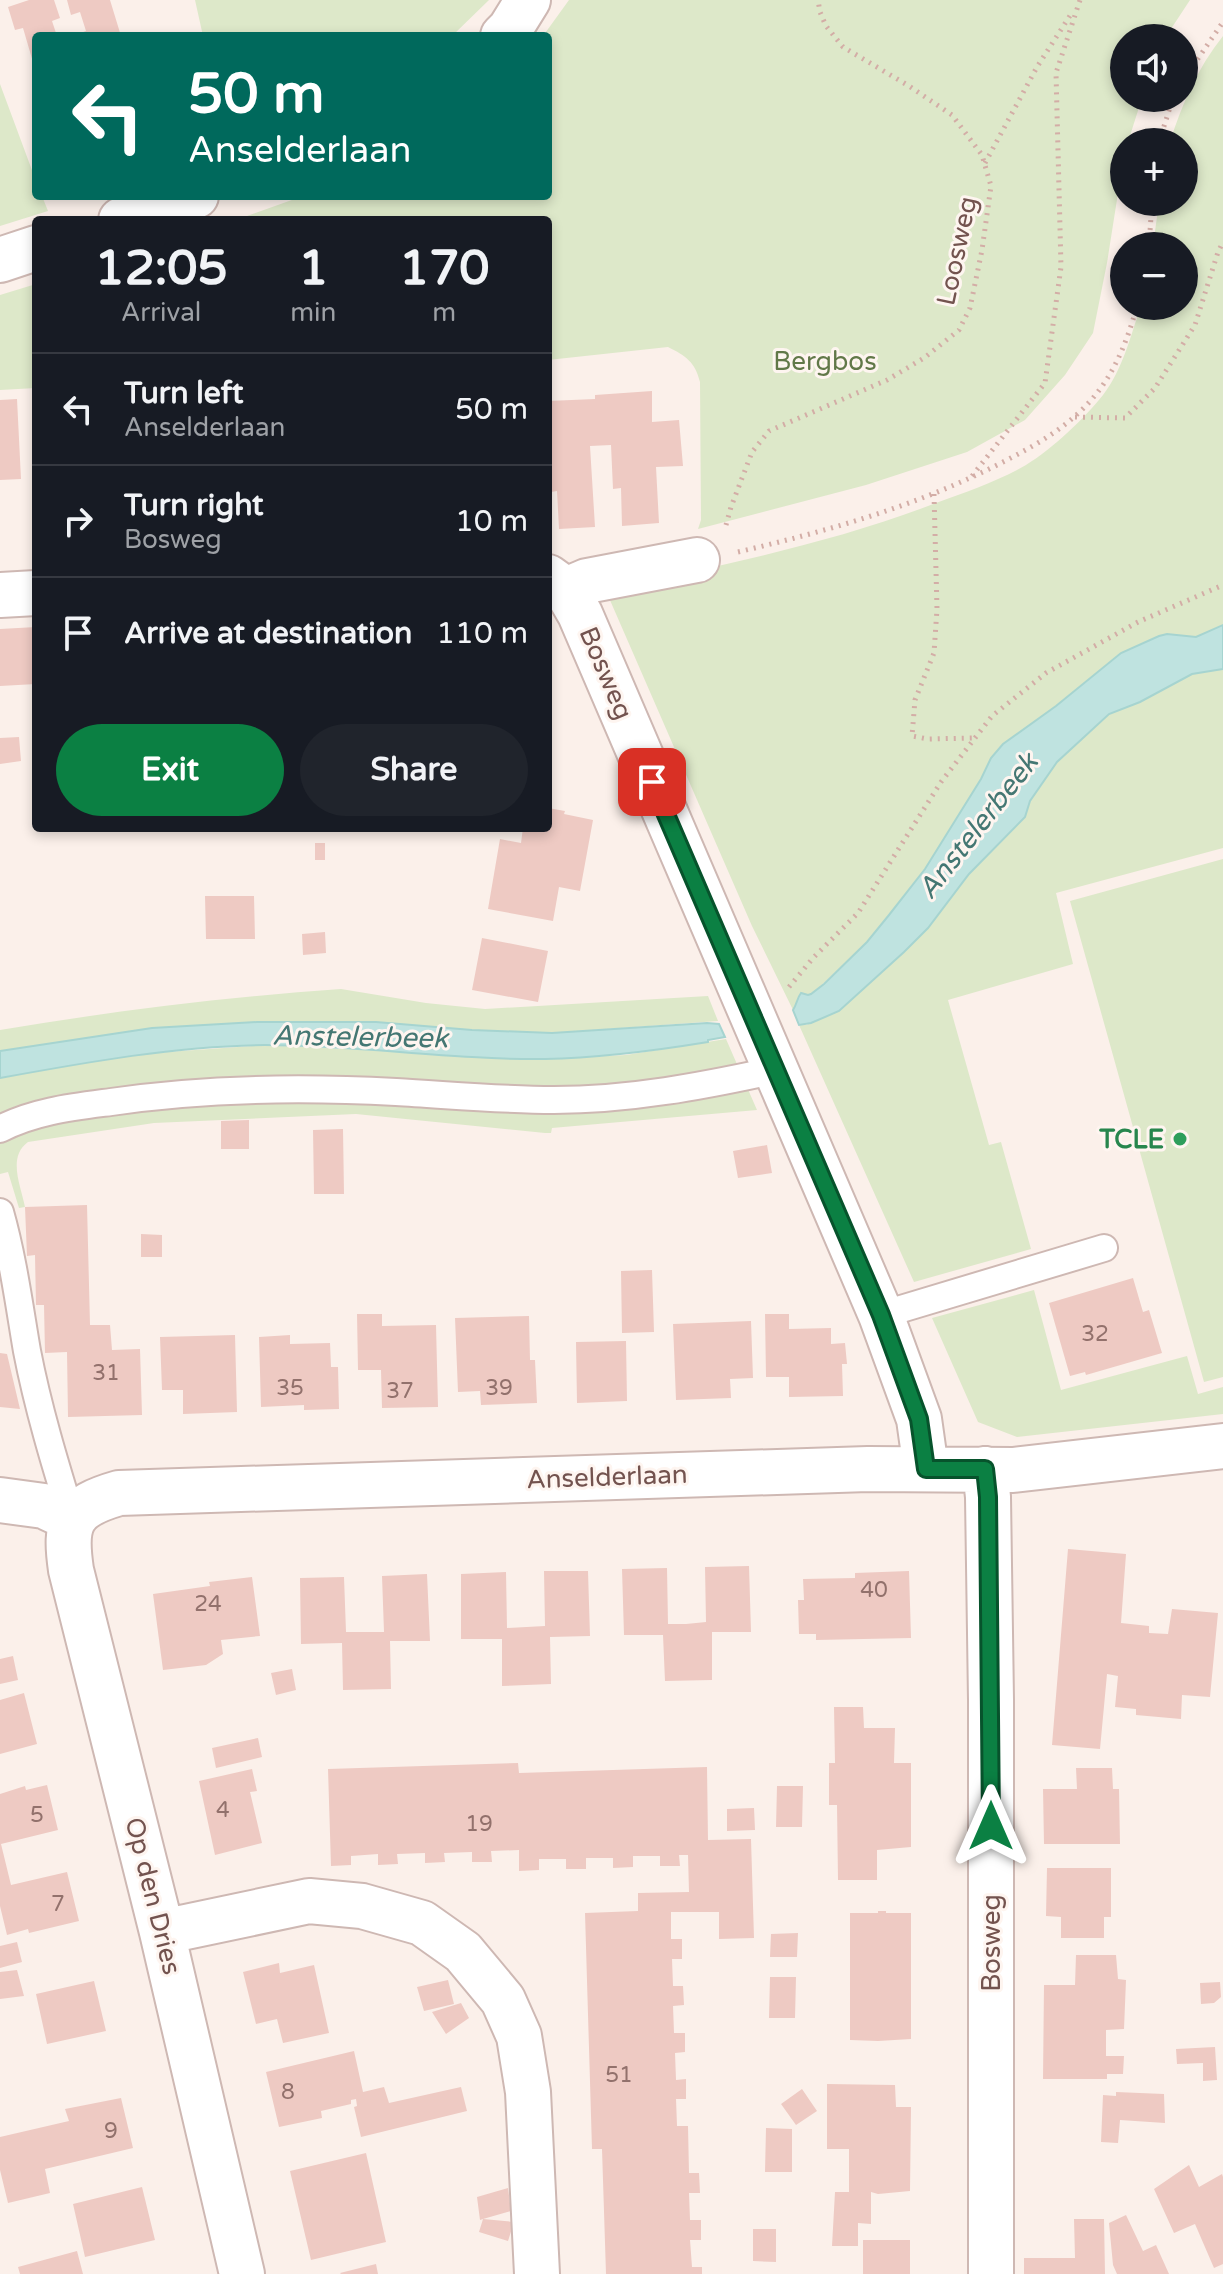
<!DOCTYPE html>
<meta charset="utf-8">
<style>
body{margin:0;font-family:"Varela Round",sans-serif;background:#20242c;color:#f1f3f6;height:100vh;display:flex;flex-direction:column;font-size:30px;white-space:nowrap}
*{box-sizing:border-box;margin:0}
p{font-size:26px;color:#9ea1a6}
.icon{flex:none;width:44px;height:44px;fill:none;stroke:currentColor;stroke-width:2;stroke-linecap:round;stroke-linejoin:round}
.map{position:relative;flex:1;overflow:hidden}
.details{position:absolute;left:32px;top:216px;width:520px;height:616px;display:flex;flex-direction:column;background:#171b24;border-radius:8px;box-shadow:0 4px 12px #0003}
.details>*{flex:none}
.top-card{position:absolute;left:32px;top:32px;width:520px;height:168px;border-radius:8px;box-shadow:0 4px 12px #0003;background:#00695c;color:#fff;overflow:hidden}
.buttons{position:absolute;left:1110px;top:24px;display:grid;gap:16px}
.buttons a{display:grid;place-items:center;width:88px;height:88px;border-radius:50%;background:#171b24;box-shadow:0 4px 12px #0003;font-size:40px}
.pin{position:absolute;display:grid;place-items:center;width:68px;height:68px;color:#fff;margin:-34px;border-radius:16px;box-shadow:0 4px 12px #0006}
.me{position:absolute;width:88px;margin:-44px;rotate:0deg;stroke-linejoin:round;filter:drop-shadow(0 0 6px #0008)}
.turn{display:flex;align-items:center;gap:28px;height:168px;padding:0 24px;font-size:36px}
.turn .icon{width:104px;height:104px;stroke-width:2.5}
.turn b{display:block;font-size:56px;line-height:68px}
.eta{display:flex;justify-content:space-evenly;align-items:center;height:136px;text-align:center}
.eta b{font-size:48px;font-weight:700;line-height:56px}
.cta{display:flex;gap:16px;margin-top:auto;padding:16px 24px}
.cta a{flex:1;height:92px;border-radius:48px;background:#0b8043;color:#fff;font-size:32px;font-weight:700;line-height:92px;text-align:center}
.cta a+a{background:#20242c;color:#f1f3f6}
ul{padding:0;list-style:none}
li{display:flex;align-items:center;gap:24px;height:112px;padding:0 24px;border-top:2px solid #363941}
li div{flex:1}
li b{display:block;font-size:30px}
li em{font-style:normal}
.map>svg:first-child{display:block}
.green{fill:#dde8c9}
.water{fill:#bfe3e0;stroke:#a6d4d0;stroke-width:2}
.building{fill:#eecac3}
.lines{fill:none;stroke-linecap:round;stroke-linejoin:round}
.service-casing{stroke:#ceb8b3;stroke-width:30}
.minor-casing{stroke:#ceb8b3;stroke-width:48}
.path{stroke:#d3ada6;stroke-width:5;stroke-dasharray:2 6;stroke-linecap:butt}
.service{stroke:#fff;stroke-width:26}
.minor{stroke:#fff;stroke-width:44}
.route-casing{stroke:#07532c;stroke-width:20}
.route{stroke:#0b8043;stroke-width:14}
.leisure-dot{fill:#2e9e5b;stroke:#fef5f0;stroke-width:3}
.labels{text-anchor:middle;dominant-baseline:central;stroke-width:6;stroke-linejoin:round;paint-order:stroke}
.number-label{font-size:22px;fill:#92716c}
.street-label{font-size:26px;fill:#73534f;stroke:#fef5f0}
.park-label{font-size:26px;fill:#617848;stroke:#fef5f0}
.leisure-label{font-size:26px;font-weight:bold;fill:#27864d;stroke:#fef5f0;text-anchor:end}
.water-label{font-size:28px;font-style:italic;fill:#447773;stroke:#fef5f0}
</style>
<div class="map">
<svg width="1223" height="2274" viewBox="0 0 1223 2274">
<rect width="100%" height="100%" fill="#fbf0ea"/>
<!-- green -->
<path class="green" d="M195 0H489L452 36H203Z
M569 0H1190L1165 38H1124V98H1142L1128 142H1124V155L1107 263 1093 333 1065 375 1025 420 967 452 866 485 698 529 701 520 700 382C695 362 686 356 668 347L548 360V220H236L303 196H548V36H543Z
M1223 36V625L1196 637 1167 634 1159 636 1121 653 1056 706 1011 738 991 758 981 779 925 869 867 942 812 994 808 995 801 993 793 1010 752 926 606 591C717 566 830 544 936 503 966 492 998 481 1026 465 1052 449 1084 419 1103 395 1123 369 1130 337 1141 306H1184V246H1153L1159 202H1184V142H1170C1182 104 1198 67 1223 36Z
M0 84 36 181V196H42L48 211 0 226Z
M36 284V388L0 390V295Z
M1223 669V848L1056 893 1073 964 948 1000 989 1145 1001 1142 1031 1249 914 1282 799 1025H806L839 1011 904 952 928 928 969 874 1025 817 1030 801 1057 762 1109 714 1192 674Z
M1223 859V1377L1204 1382 1070 901Z
M341 989 426 1003 485 1009 708 996 718 1021 552 1033 472 1030 376 1022H257L152 1028 0 1051V1030C113 1011 227 997 341 989Z
M726 1039 757 1110 552 1128 551 1133H545L356 1114 154 1123 28 1142C7 1157 21 1186 25 1207L19 1208 8 1172 0 1174V1078L138 1054 265 1045 543 1059 626 1055Z
M1034 1290 1061 1390 1187 1356 1198 1394 1223 1387V1414L1017 1437 978 1422 932 1318Z"/>
<!-- water -->
<path class="water" d="M1223 625V669L1192 674 1140 702 1109 714 1057 762 1030 801 1025 817 969 874 928 928 904 952 839 1011 811 1023 799 1025 793 1010C797 1004 797 998 801 993L808 995 811 994 824 984 867 942 889 915 925 869 981 779 991 758 1003 744 1056 706 1121 653 1159 636 1167 634 1196 637Z
M257 1022H376L472 1030 552 1033 707 1023 719 1024 725 1037 708 1040V1042C653 1051 600 1058 545 1059 451 1060 358 1045 265 1045 176 1046 88 1062 0 1078V1051L152 1028Z"/>
<!-- building -->
<path class="building" d="M29 0H54L60 18 52 21 57 36H36L35 69 23 28 15 30 8 7Z
M67 0H110L121 36H72L86 31 80 12 71 15Z
M652 391V422L679 420 683 466 656 467 659 523 622 526 621 488 613 489 611 445 590 446 595 527 559 529 557 491 551 492 548 401 595 399V395Z
M17 399 21 479 0 480V400Z
M36 627V684L0 686V629Z
M19 737 21 761 0 764V738Z
M548 808 565 811 564 814 593 820 580 891 559 887 553 921 488 909 500 839 521 843 523 828H548Z
M315 843H325V860H315Z
M205 896H254L255 939H206Z
M325 932 326 953 303 955 302 934Z
M482 938 548 951 538 1002 472 990Z
M249 1120V1149H221V1121Z
M343 1129 344 1194H314L313 1130Z
M767 1145 772 1173 738 1178 733 1151Z
M87 1205 90 1325H110L112 1350 140 1349 142 1415 68 1417 67 1352 45 1353 44 1305H36L35 1255 27 1256 25 1207Z
M141 1234 162 1235V1257H141Z
M652 1270 654 1332 622 1333 621 1271Z
M1133 1278 1143 1312 1149 1310 1162 1353 1086 1375 1085 1372 1070 1376 1049 1303Z
M357 1314H382V1326L436 1325 438 1407 382 1408 381 1370H358Z
M765 1314H789V1329L831 1328V1344L845 1343 847 1364H842L843 1396 789 1397V1377H766Z
M529 1316 530 1360H535L537 1403 481 1405 480 1391 458 1392 455 1318Z
M751 1321 753 1378 730 1379 731 1398 676 1400 673 1324Z
M235 1335 237 1412 183 1414V1390H162L160 1337Z
M290 1335V1344L330 1343 331 1367H338L339 1409 304 1410V1405L261 1407 259 1337Z
M626 1341 627 1401 577 1403 576 1342Z
M0 1353 7 1354 20 1409 0 1407Z
M1068 1549 1126 1554 1121 1623 1149 1626V1633L1168 1634 1172 1609 1218 1613 1210 1697 1182 1695 1181 1719 1136 1715V1709L1115 1707 1118 1676 1107 1674 1100 1749 1052 1745Z
M749 1566 751 1632H712V1680L665 1681 663 1635H624L622 1569 667 1568 668 1624H686L706 1622 705 1567Z
M544 1571H588L590 1636 550 1637 551 1684 502 1686V1639H461V1574L506 1572 507 1628 545 1626Z
M909 1571 911 1638 816 1640V1634H799L798 1600H804L803 1579 855 1578V1573Z
M427 1574 430 1641H390L391 1689 343 1690 342 1643 301 1644 300 1578 344 1577 346 1632H384L382 1576Z
M252 1577 260 1636 221 1640 223 1654 206 1665 163 1670 153 1594 210 1586 209 1582Z
M13 1656 18 1680 0 1684V1659Z
M292 1669 296 1690 276 1695 271 1673Z
M24 1693 37 1744 0 1754V1700Z
M834 1707H863L864 1728H895L894 1763H911V1847L877 1850V1880H838L837 1805H829V1763H835Z
M258 1738 262 1757 216 1768 212 1748Z
M518 1763 519 1773 707 1767 708 1840 751 1839 754 1938 719 1939V1912H671V1939H682V1959H672L673 1986H683L684 2005 673 2006 674 2033H685V2052L675 2053 676 2080 686 2079V2099H676L677 2126H688L689 2173H699L700 2193H689L690 2220H701V2240H690L692 2267H702V2274H606L602 2149H592L585 1913 638 1911V1893L689 1892 688 1855H679L680 1866H660V1856H633V1867L613 1868V1858H586V1869H566V1859H539V1870L519 1871V1850L491 1851 492 1862H472V1852L444 1853 445 1862 425 1863V1853L397 1854 398 1864 378 1865V1854L351 1856V1865L331 1866 328 1769Z
M1076 1768H1112L1113 1789H1119L1120 1844H1044L1043 1789H1077Z
M252 1769 257 1791 250 1792 262 1843 215 1855 199 1781Z
M47 1785 58 1830 1 1844 11 1885 67 1872 79 1921 29 1933 28 1929 7 1935 0 1906V1794L25 1786 26 1790Z
M777 1786H803L802 1827H776Z
M754 1808 755 1830 727 1831V1809Z
M1047 1868H1111V1917H1104V1938H1061V1917L1046 1916Z
M878 1911H886V1913H911V2039L878 2041 850 2040V1913H878Z
M798 1933 797 1957H770L771 1934Z
M17 1942 22 1962 0 1968V1946Z
M1076 1955H1116L1118 1979 1126 1980 1124 2029 1106 2030V2056H1124L1123 2074H1107V2079H1043L1044 1985H1075Z
M279 1963 280 1973 314 1965 329 2033 283 2043 277 2019 256 2024 243 1972Z
M17 1970 24 1996 0 1999V1972Z
M770 1977H796L795 2018H769Z
M448 1980 454 2004 424 2011 417 1987Z
M94 1981 106 2031 47 2044 36 1994Z
M1220 1982 1221 1997 1214 2003 1201 2004 1200 1983Z
M461 2003 469 2018 446 2034 432 2012Z
M1215 2047 1217 2080 1203 2081V2063L1177 2064 1176 2049Z
M354 2051 363 2092 384 2087 389 2103 461 2087 467 2111 361 2137 354 2107 357 2106 356 2099 351 2100V2104L321 2111 322 2118 279 2127 266 2072Z
M827 2084 895 2085 896 2107H911L910 2191 878 2194 871 2192V2224L858 2223V2246H832L835 2192H849V2149H827Z
M802 2089 817 2111 796 2125 781 2104Z
M1116 2092 1164 2094 1165 2123 1120 2120 1118 2143 1101 2142 1103 2095 1116 2096Z
M121 2098 133 2148 45 2169 50 2193 8 2203 0 2170V2137L69 2121 65 2109Z
M766 2128 792 2129V2172H765Z
M366 2153 386 2242 311 2260 290 2171Z
M1189 2165 1199 2187 1222 2174 1223 2177V2264L1214 2268 1195 2224 1174 2233 1154 2189Z
M142 2187 155 2240 85 2257 73 2204Z
M508 2188 511 2211 483 2219 514 2222 508 2241 479 2232 483 2219 480 2220 477 2197Z
M1126 2215 1143 2251 1156 2245 1169 2274H1117L1113 2265 1109 2223Z
M1074 2219H1104L1105 2274H1024V2258H1075Z
M753 2229H776V2262L753 2261Z
M863 2240H910V2274H863Z
M77 2251 83 2274H20L18 2267Z
M376 2264 378 2274H341L340 2273Z"/>
<g class="lines">
<!-- service casing -->
<g class="service-casing">
<path id="service" d="M0 1129C35 1111 73 1107 111 1102 205 1088 301 1087 396 1092 449 1095 501 1100 554 1100 629 1100 703 1086 776 1070
M0 1212C13 1258 19 1304 27 1351 38 1408 55 1464 72 1519
M881 1315 1104 1248"/>
</g>
<!-- minor casing -->
<g class="minor-casing">
<path id="minor" d="M503 36 510 29 528 0
M121 220 196 196
M0 260 36 248
M548 577 566 590 580 614 881 1315 919 1419 926 1469
M566 590 587 581 697 560
M0 595 36 593
M985 1469 988 1497 991 1700V2274
M0 1500 44 1506 72 1519
M162 1932 309 1901 362 1906 422 1923 463 1952 503 2000 519 2036 528 2092 537 2274
M242 2274 162 1932 71 1570C64 1522 70 1507 119 1493L868 1469 1013 1470 1223 1446"/>
</g>
<!-- path -->
<path class="path" d="M1184 79 1223 22
M1159 142 1173 98
M985 163 1037 67 1073 11
M1149 246 1152 202
M1075 417 1125 418 1155 388 1195 325 1218 252 1223 242
M972 476 1045 383 1061 267 1056 73 1080 0
M934 494 937 609 934 653 915 700 912 736 928 739 973 738
M726 525 731 507 752 452 769 431 887 380 924 358 959 330 970 308 982 250 991 186 982 155 952 115 909 86 843 47 826 26 820 12 818 0
M738 552C831 530 917 506 1003 462 1040 443 1075 423 1100 389 1118 365 1129 335 1137 306
M789 987 813 958 858 913 941 782 992 716 1046 673 1138 622 1223 585"/>
<!-- service -->
<use href="#service" class="service"/>
<!-- minor -->
<use href="#minor" class="minor"/>
</g>
<g class="lines">
<!-- route casing -->
<g class="route-casing">
<path id="route" d="M652 782 881 1315 919 1419 926 1469H985L988 1497 991 1826"/>
</g>
<!-- route -->
<use href="#route" class="route"/>
</g>
<!-- markers -->
<circle class="leisure-dot" cx="1180" cy="1139" r="8"/>
<g class="labels">
<!-- number labels -->
<g class="number-label">
<text x="1095" y="1334">32</text>
<text x="106" y="1373">31</text>
<text x="290" y="1388">35</text>
<text x="499" y="1388">39</text>
<text x="400" y="1391">37</text>
<text x="874" y="1590">40</text>
<text x="208" y="1604">24</text>
<text x="223" y="1810">4</text>
<text x="37" y="1815">5</text>
<text x="479" y="1824">19</text>
<text x="58" y="1904">7</text>
<text x="619" y="2075">51</text>
<text x="288" y="2092">8</text>
<text x="111" y="2131">9</text>
</g>
<!-- street labels -->
<g class="street-label">
<text transform="translate(957 251) rotate(-78)">Loosweg</text>
<text transform="translate(606 673) rotate(67)">Bosweg</text>
<text transform="translate(607 1477) rotate(-2)">Anselderlaan</text>
<text transform="translate(153 1896) rotate(76)">Op den Dries</text>
<text transform="translate(991 1943) rotate(-90)">Bosweg</text>
</g>
<!-- park labels -->
<g class="park-label">
<text x="825" y="361">Bergbos</text>
</g>
<!-- leisure labels -->
<g class="leisure-label">
<text x="1164" y="1139">TCLE</text>
</g>
<!-- water labels -->
<g class="water-label">
<text transform="translate(978 826) rotate(-52)">Anstelerbeek</text>
<text transform="translate(360 1037) rotate(1)">Anstelerbeek</text>
</g>
</g>
</svg>
<div class="buttons">
<a><svg class="icon" aria-label="sound" viewBox="0 0 24 24"><path d="M4 9h4l5-4v14l-5-4H4zM17 9q2 3 0 6"/></svg></a>
<a>+</a>
<a>−</a>
</div>
<div class="pin" style="left:652px;top:782px;background:#d93025"><svg class="icon" aria-label="arrive" viewBox="0 0 24 24"><path d="M6 21V4h12l-3 4 3 4H6"/></svg></div>
<svg class="me" style="left:991px;top:1826px" viewBox="-20 -20 40 40"><path d="M0-17L14 15 0 8-14 15z" fill="#0b8043" stroke="#fff" stroke-width="4"/></svg>
<div class="top-card">
<div class="turn"><svg class="icon" aria-label="left" viewBox="0 0 24 24"><path d="M17 20v-9H6M10 6l-5 5 5 5"/></svg><div><b>50 m</b>Anselderlaan</div></div>
</div>
<section class="details">
<div class="eta">
<div><b>12:05</b><p>Arrival</p></div>
<div><b>1</b><p>min</p></div>
<div><b>170</b><p>m</p></div>
</div>
<ul>
<li><svg class="icon" aria-label="left" viewBox="0 0 24 24"><path d="M17 20v-9H6M10 6l-5 5 5 5"/></svg><div><b>Turn left</b><p>Anselderlaan</p></div><em>50 m</em></li>
<li><svg class="icon" aria-label="right" viewBox="0 0 24 24"><path d="M7 20v-9h11M14 6l5 5-5 5"/></svg><div><b>Turn right</b><p>Bosweg</p></div><em>10 m</em></li>
<li><svg class="icon" aria-label="arrive" viewBox="0 0 24 24"><path d="M6 21V4h12l-3 4 3 4H6"/></svg><div><b>Arrive at destination</b></div><em>110 m</em></li>
</ul>
<div class="cta"><a>Exit</a><a>Share</a></div>
</section>
</div>
